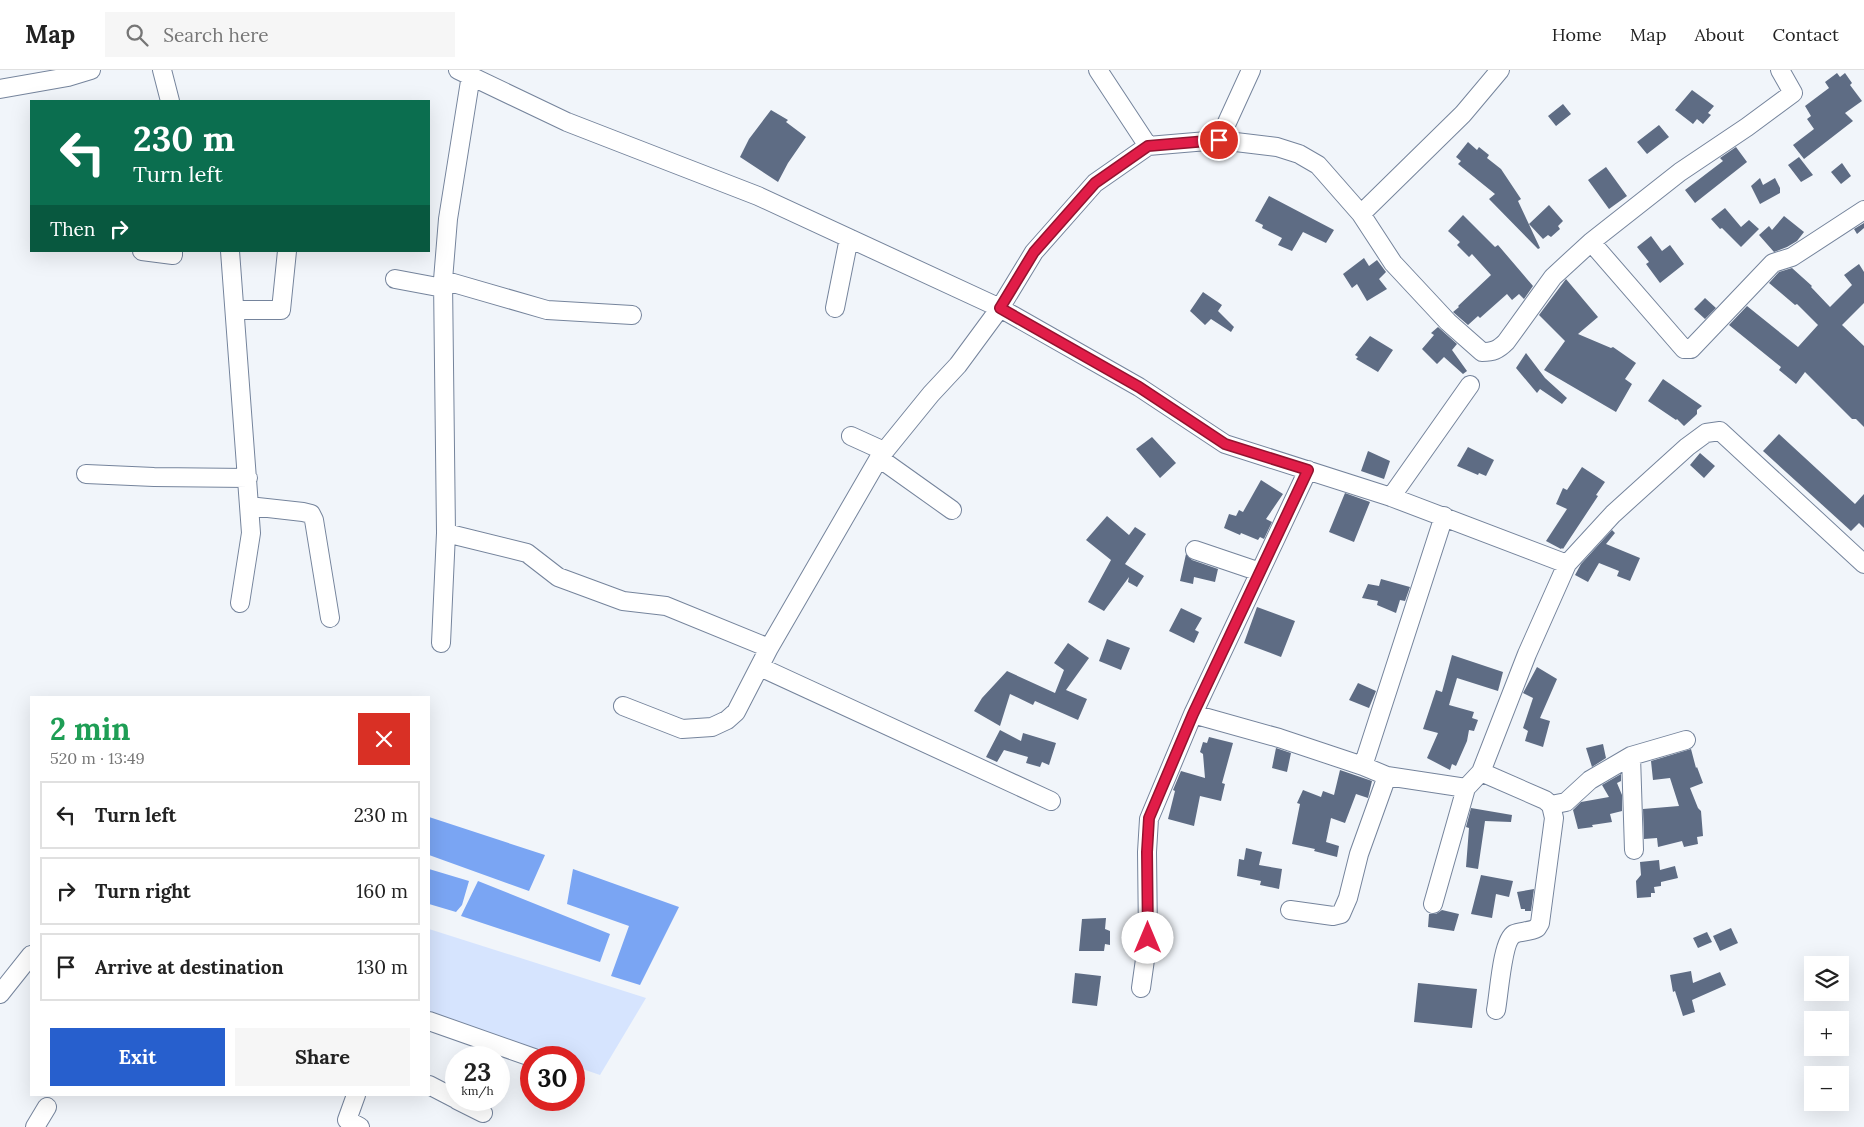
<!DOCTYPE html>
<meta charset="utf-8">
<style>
body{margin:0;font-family:Lora,serif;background:#f6f6f6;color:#222;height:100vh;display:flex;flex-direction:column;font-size:19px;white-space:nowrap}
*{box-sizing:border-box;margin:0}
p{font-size:16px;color:#767676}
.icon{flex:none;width:28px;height:28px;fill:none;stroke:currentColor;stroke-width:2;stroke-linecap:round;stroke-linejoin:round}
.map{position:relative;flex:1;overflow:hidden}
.side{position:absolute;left:30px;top:626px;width:400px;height:400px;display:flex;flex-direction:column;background:#fff;border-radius:0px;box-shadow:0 5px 20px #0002}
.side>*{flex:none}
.banner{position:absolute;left:30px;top:30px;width:400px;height:152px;border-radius:0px;box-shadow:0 5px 20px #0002;background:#0b6e4f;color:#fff;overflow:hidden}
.tools{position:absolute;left:1804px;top:886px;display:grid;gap:10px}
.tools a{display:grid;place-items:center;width:45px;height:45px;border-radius:0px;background:#fff;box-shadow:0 5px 20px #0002;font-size:25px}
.speed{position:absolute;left:445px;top:976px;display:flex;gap:10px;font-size:25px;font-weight:700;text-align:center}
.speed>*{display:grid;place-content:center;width:65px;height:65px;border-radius:50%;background:#fff;box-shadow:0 5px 20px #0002;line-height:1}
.speed small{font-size:12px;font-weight:400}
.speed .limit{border:8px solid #d22;background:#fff;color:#111}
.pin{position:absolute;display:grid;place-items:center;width:42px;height:42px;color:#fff;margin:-21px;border:2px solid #fff;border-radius:50%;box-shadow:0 1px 5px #0007}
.me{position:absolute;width:55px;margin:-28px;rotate:0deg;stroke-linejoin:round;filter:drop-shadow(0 0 4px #0008)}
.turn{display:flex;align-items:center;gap:18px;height:105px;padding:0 20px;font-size:22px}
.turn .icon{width:65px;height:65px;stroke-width:2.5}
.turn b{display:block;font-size:35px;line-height:42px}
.then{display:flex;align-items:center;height:48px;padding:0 20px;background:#0003;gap:10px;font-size:19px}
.round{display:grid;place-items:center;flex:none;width:52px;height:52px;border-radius:0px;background:#f6f6f6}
.overview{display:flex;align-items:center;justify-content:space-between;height:85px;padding:0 20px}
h1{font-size:30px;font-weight:700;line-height:38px;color:#1e9e55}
.cta{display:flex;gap:10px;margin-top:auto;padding:10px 20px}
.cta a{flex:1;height:58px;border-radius:0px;background:#275fcd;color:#fff;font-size:20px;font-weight:700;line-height:58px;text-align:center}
.cta a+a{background:#f6f6f6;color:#222}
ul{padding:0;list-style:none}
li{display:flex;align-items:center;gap:15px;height:68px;margin:0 10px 8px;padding:0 10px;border:2px solid #e0e0e0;border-radius:0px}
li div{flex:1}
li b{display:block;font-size:19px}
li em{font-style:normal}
header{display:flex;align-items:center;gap:30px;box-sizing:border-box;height:70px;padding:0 25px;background:#fff;border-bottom:1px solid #e0e0e0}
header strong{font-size:24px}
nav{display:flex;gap:28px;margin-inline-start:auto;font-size:18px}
.search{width:350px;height:45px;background:#f6f6f6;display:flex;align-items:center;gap:12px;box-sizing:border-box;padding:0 18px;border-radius:0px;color:#767676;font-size:19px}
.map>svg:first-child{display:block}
.green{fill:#d6e4fe}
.water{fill:#7aa5f3}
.building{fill:#5e6c84}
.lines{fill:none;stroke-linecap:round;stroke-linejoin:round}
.minor-casing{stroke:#75849c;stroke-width:20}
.minor{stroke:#fff;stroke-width:18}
.route-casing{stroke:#92132f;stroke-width:12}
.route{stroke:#e11d48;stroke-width:9}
</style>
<header>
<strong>Map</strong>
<div class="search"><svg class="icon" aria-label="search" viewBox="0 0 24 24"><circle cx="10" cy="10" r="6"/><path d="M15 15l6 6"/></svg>Search here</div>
<nav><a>Home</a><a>Map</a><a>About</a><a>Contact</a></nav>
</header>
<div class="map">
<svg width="1864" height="1057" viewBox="0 0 1864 1057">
<rect width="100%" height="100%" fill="#f1f5fa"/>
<!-- green -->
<path class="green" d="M429 859 646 928 600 1005 574 996V988L551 987 429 944Z"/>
<!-- water -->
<path class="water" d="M429 747 545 785 529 821 429 785Z
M429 799 469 811 462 835 456 842 429 834Z
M573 799 679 837 640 915 611 906 629 856 567 834Z
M478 811 610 864 600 892 461 846Z"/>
<!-- building -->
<path class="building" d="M1837 3 1840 7 1845 3 1852 13 1850 15 1862 31 1845 43 1853 51 1804 89 1793 75 1814 59 1807 49 1811 46 1805 36 1829 18 1825 12Z
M1692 20 1714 36 1708 43 1711 45 1703 54 1697 49 1693 54 1675 40Z
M1563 34 1571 44 1556 56 1548 46Z
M771 40 788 50 786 52 806 67 788 93 778 112 740 87 749 69Z
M1659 55 1669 67 1647 84 1637 72Z
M1468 72 1477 80 1479 77 1489 85 1487 88 1501 99 1521 129 1518 131 1540 178 1538 179 1489 129 1495 124 1458 94 1461 91 1456 87Z
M1736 77 1747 92 1695 133 1685 120 1723 91 1720 88Z
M1799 87 1813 105 1801 112 1788 95Z
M1842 93 1851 106 1841 114 1831 102Z
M1606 97 1627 126 1609 139 1588 110Z
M1760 108 1763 115 1775 108 1780 118V123L1760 134 1751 116Z
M1269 126 1334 160 1326 173 1303 162 1292 181 1278 175 1282 168 1262 158 1263 155 1255 151Z
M1549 135 1563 151 1558 156 1560 159 1551 167 1548 165 1543 169 1529 154Z
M1725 138 1741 157 1749 150 1759 159 1741 177 1722 158 1720 159 1711 149Z
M1463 145 1495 177 1498 175 1533 216 1524 229 1519 224 1512 230 1507 224 1480 248 1478 246 1468 255 1453 242 1459 237 1458 236 1491 205 1472 184 1469 187 1457 175 1460 172 1448 161Z
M1784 146 1804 162 1797 171 1787 177 1774 182 1759 165 1769 156 1772 160Z
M1864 153V158L1857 164 1854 159Z
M1651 166 1662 181 1670 175 1684 194 1660 213 1646 194 1649 192 1637 177Z
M1364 188 1369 196 1377 190 1386 202 1379 209 1387 219 1367 231 1357 214 1352 218 1343 204Z
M1859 194 1864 202V233L1842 255 1864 276V357L1856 349H1852L1805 302 1796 314 1779 300 1781 297 1729 255 1747 236 1798 277 1818 255 1797 234 1795 235 1769 213 1779 202 1792 198 1812 216 1811 217 1830 237 1852 215 1844 205Z
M1566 209 1598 247 1578 264 1611 278 1613 277 1636 293 1625 309 1632 314 1616 342 1544 300 1565 271 1539 245Z
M1203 222 1222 235 1218 241 1234 257 1231 262 1211 249 1205 255 1190 241Z
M1705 228 1716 238 1705 249 1694 239Z
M1438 257 1457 274 1452 280 1467 301 1463 304 1444 287 1437 294 1422 279 1434 265 1431 263Z
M1370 266 1393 280 1378 302 1356 289 1358 287 1355 285Z
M1526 283 1545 308 1567 328 1562 334 1540 319 1537 323 1516 298Z
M1663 309 1702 336 1697 340V344L1695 346 1684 356 1677 349 1676 350 1648 331Z
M1779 364 1855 434 1864 424V458L1859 453 1851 461 1763 381Z
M1152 367 1176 393 1160 408 1136 379Z
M1468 377 1494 390 1486 406 1479 403 1478 405 1457 396Z
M1368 381 1390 391 1384 409 1361 401Z
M1700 383 1715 396 1704 408 1690 395Z
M1582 397 1605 412 1596 425 1598 426 1563 479 1562 478 1561 479 1546 471 1567 439 1556 434 1563 418 1567 420Z
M1261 410 1283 424 1266 449 1272 452 1264 469 1260 467 1258 470 1241 463 1240 465 1224 458 1229 444 1236 446 1239 440 1243 442Z
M1345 423 1370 432 1354 472 1329 462Z
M1107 446 1129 465 1135 457 1146 464 1125 494 1144 506 1137 517 1128 512 1129 507 1104 541 1088 532 1111 490 1086 470Z
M1612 460 1615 463 1606 474 1640 488 1630 511 1617 506 1619 501 1599 493 1588 512 1575 505 1581 494Z
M1186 484 1192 490 1218 499 1215 512 1194 507 1193 514 1180 511Z
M1381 509 1410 517 1405 531 1400 530 1396 543 1377 535 1378 531 1362 528 1368 514 1379 516Z
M1257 537 1295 551 1281 587 1244 573Z
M1181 538 1202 548 1195 560 1199 562 1194 573 1169 561Z
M1107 569 1130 578 1121 600 1099 591Z
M1068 573 1089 588 1066 620 1087 629 1078 650 1035 631 1033 635 1010 624 1000 656 974 641 982 628 1007 601 1055 623 1064 600 1054 593Z
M1452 585 1503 602 1498 621 1457 608 1449 635 1474 642 1472 648 1478 650 1474 661 1469 660 1467 671 1456 696 1452 694 1450 700 1427 688 1438 663 1423 659 1436 620 1442 622Z
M1537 597 1557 609 1540 648 1550 651 1543 677 1525 671 1528 661 1523 658 1533 628 1523 623Z
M1358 613 1376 621 1369 638 1349 630Z
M1000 660 1021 671 1023 663 1056 673 1049 695 1042 692 1040 697 1026 693 1028 687 1004 680 997 692 986 687Z
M1209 667 1233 673 1222 713 1225 714 1221 731 1200 726 1194 756 1168 749 1175 721 1173 720 1181 701 1205 708 1203 684 1200 682 1203 672 1207 673Z
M1603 674 1606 688 1592 697 1586 678Z
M1276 678 1291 683 1287 702 1272 698Z
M1691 679 1696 698 1697 697 1703 713 1690 718 1698 738 1701 741 1703 766 1697 767 1698 774 1684 777 1682 771 1658 777 1657 768 1644 769 1643 739 1679 736 1670 708 1653 710 1651 691Z
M1340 700 1372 711 1368 728 1356 724 1345 753 1331 748 1326 772 1339 776 1337 787 1314 781 1315 779 1292 774 1300 734 1297 733 1303 720 1321 727 1323 721 1334 725Z
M1621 704V711L1617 713 1622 725V741L1610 744 1612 752 1592 755 1593 757 1578 759 1573 740 1581 732 1609 727 1602 715Z
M1471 738 1512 745 1511 752 1485 751 1478 799 1466 797 1469 758 1466 757Z
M1246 778 1262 782 1259 795 1282 799 1279 819 1260 815 1261 811 1237 806 1239 789 1244 790Z
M1659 790 1660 800 1675 796 1678 808 1661 812V816L1654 817 1655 823H1651V827L1637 828 1636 811 1641 805 1640 792Z
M1481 805 1513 811 1509 827 1496 824 1492 848 1471 844Z
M1534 819 1531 841H1525V839H1521L1517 822Z
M1442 840 1459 844 1454 861 1428 857 1429 844H1436Z
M1106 848 1105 859 1110 861V875L1105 874 1104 881H1079L1082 849Z
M1731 858 1738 873 1720 881 1713 866Z
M1707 862 1712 872 1698 878 1693 868Z
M1691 901 1693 913 1720 902 1726 915 1692 930 1695 942 1683 946 1675 921 1673 922 1670 905Z
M1075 903 1101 906 1097 936 1072 933Z
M1418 913 1477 919 1472 958 1414 952Z"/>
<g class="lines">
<!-- minor casing -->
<g class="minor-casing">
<path id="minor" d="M162 0 170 31
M458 0 567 52 758 126 1000 238 1139 317 1225 374 1391 427 1567 494
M1098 0 1148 76
M0 19 68 7 91 0
M1219 70 1251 0
M1361 144 1463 44 1500 0
M1591 172 1684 279H1691L1773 193 1792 187 1864 140
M142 181 173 185V181
M230 181 251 463 240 533
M395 209 443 218
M443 210 547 240 632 245
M835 238 849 168
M235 240H281L287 181
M851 366 884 381
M879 388 952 440
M86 404 154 407 248 408
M1391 427 1470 315
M249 436 303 442 311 444 314 450 330 548
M446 463 527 483 558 507 623 531 666 536 769 578
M1195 480 1260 502
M441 573 446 463 443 210 448 149 471 5
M760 597 1051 731
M623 636 682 659 712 657 727 650 736 642 769 578 879 388 931 324 958 295 1000 238 1034 182 1095 113 1148 76 1219 70 1277 77 1299 84 1318 95 1361 144 1393 193 1448 252 1482 282C1493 282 1498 280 1506 272L1553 207 1591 172 1680 102 1747 57 1793 23 1780 0
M1193 644 1279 668 1363 696 1387 706 1466 718
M1631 686 1634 780
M1363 696 1444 446
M1481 702 1545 730 1551 735 1554 748 1540 853 1537 858C1530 862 1520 861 1514 864 1502 871 1499 925 1496 940
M1551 735 1566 732 1590 710 1631 686 1686 670
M1433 834 1466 718 1481 702 1527 584 1567 494 1613 444 1687 377 1706 363 1720 361 1864 494
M1290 840 1333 846 1341 844 1348 828 1359 784 1387 706
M1141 918 1148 868 1147 782 1149 749 1193 644 1308 400
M0 924 31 885
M429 951 534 988
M429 1015 456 1029
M356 1025 347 1050 360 1057
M457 1030 483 1043
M35 1057 47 1037"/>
</g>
<!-- minor -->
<use href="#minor" class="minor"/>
</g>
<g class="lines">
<!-- route casing -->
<g class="route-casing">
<path id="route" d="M1148 868 1147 782 1149 748 1193 644 1308 400 1225 374 1139 317 1000 238 1034 182 1095 113 1148 76 1219 70"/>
</g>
<!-- route -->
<use href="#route" class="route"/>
</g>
</svg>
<div class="tools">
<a><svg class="icon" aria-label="layers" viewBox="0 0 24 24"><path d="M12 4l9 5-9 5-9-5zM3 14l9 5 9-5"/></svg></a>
<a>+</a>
<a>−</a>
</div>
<div class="speed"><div>23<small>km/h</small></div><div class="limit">30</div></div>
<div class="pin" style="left:1219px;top:70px;background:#d93025"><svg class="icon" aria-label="arrive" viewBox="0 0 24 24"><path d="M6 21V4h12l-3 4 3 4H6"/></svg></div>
<svg class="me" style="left:1148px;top:868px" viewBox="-20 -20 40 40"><circle r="19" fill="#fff"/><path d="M0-13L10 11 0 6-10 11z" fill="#e11d48"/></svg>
<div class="banner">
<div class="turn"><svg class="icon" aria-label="left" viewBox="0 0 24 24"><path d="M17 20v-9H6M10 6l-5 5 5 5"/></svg><div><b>230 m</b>Turn left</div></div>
<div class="then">Then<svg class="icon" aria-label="right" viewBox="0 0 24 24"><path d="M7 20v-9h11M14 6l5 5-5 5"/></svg></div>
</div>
<section class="side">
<div class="overview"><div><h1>2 min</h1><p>520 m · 13:49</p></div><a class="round" style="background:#d93025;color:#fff"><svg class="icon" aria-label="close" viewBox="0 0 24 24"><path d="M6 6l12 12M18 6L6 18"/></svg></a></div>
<ul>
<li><svg class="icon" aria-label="left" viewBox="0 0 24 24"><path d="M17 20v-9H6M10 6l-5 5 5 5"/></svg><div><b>Turn left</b></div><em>230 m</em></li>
<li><svg class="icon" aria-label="right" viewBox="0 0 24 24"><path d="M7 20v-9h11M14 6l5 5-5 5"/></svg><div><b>Turn right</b></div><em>160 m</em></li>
<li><svg class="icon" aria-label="arrive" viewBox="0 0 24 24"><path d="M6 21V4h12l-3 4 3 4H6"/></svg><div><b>Arrive at destination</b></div><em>130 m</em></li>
</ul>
<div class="cta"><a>Exit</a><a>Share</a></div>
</section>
</div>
